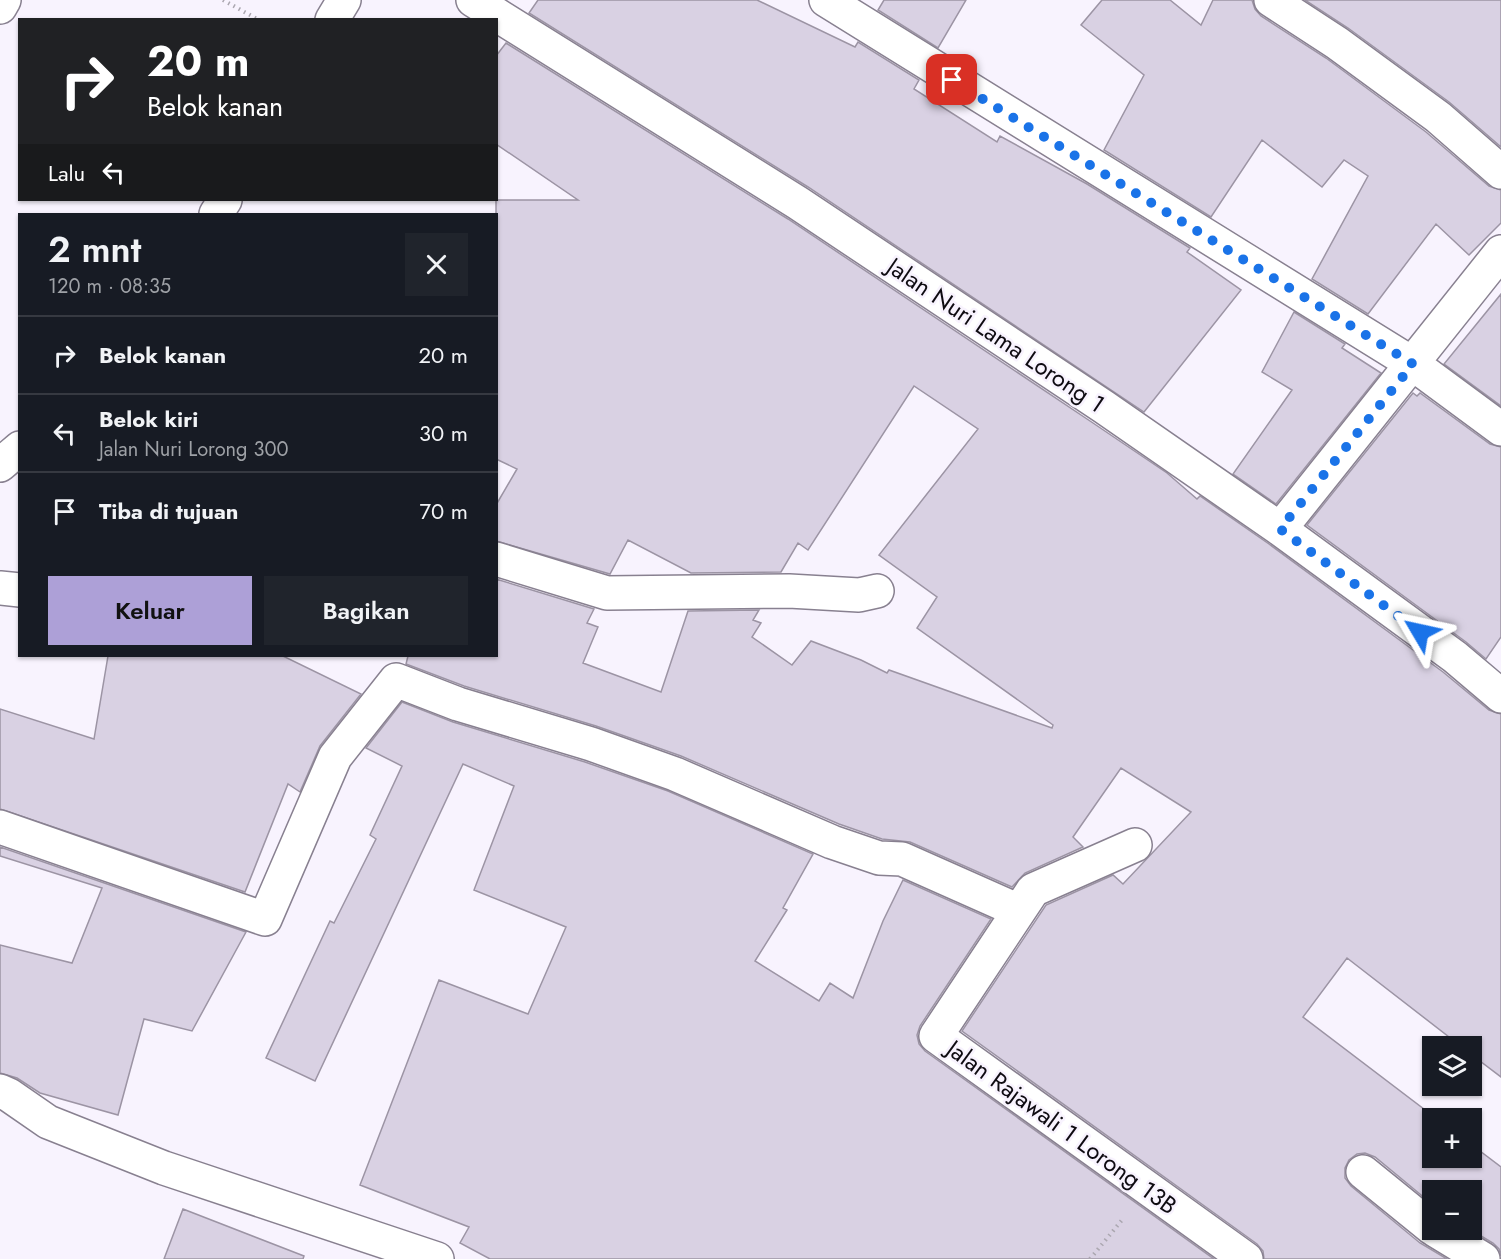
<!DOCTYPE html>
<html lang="id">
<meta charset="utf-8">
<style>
body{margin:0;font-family:Jost,sans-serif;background:#20242c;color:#f1f3f6;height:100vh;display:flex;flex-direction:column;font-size:22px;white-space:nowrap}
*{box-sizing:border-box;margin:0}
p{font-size:20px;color:#9ea1a6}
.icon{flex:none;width:33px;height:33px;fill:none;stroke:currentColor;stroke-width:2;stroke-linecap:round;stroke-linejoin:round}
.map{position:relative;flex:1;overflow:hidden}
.drawer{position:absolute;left:18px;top:213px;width:480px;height:444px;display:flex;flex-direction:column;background:#171b24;border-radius:0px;box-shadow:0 2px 4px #0004}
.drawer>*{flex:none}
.guide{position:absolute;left:18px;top:18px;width:480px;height:183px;border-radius:0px;box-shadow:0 2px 4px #0004;background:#202124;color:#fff;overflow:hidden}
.controls{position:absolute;left:1422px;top:1036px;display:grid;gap:12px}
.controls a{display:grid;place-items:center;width:60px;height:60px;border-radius:0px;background:#171b24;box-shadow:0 2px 4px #0004;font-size:30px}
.pin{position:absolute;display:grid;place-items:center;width:51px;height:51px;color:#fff;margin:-26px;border-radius:12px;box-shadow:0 3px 9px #0006}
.me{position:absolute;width:66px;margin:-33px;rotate:306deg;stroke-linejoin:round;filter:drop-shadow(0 0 4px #0008)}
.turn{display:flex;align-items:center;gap:21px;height:126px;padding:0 30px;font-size:27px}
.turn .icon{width:78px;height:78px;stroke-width:2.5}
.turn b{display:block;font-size:42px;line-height:51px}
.then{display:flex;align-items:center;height:57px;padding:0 30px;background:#0003;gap:12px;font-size:22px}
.round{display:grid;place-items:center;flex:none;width:63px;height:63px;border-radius:0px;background:#20242c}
.headline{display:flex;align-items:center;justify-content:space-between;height:102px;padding:0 30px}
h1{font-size:36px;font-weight:600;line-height:45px}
.button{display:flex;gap:12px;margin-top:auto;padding:12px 30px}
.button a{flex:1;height:69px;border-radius:0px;background:#ada0d7;color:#111;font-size:24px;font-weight:600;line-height:69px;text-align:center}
.button a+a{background:#20242c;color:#f1f3f6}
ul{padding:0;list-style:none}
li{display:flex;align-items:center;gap:18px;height:78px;padding:0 30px;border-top:2px solid #363941}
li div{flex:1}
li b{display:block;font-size:22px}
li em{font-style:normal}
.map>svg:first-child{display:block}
.building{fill:#d9d1e3;stroke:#9c94a4;stroke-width:1.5}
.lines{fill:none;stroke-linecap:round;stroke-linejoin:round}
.street-casing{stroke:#888090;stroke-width:36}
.secondary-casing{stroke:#888090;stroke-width:36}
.path{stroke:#aba7b0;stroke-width:4;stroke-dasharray:1.5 4.5;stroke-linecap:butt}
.street{stroke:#fff;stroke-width:33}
.secondary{stroke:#fff;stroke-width:33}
.route{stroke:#1a73e8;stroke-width:10;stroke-dasharray:0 18}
.labels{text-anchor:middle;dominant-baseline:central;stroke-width:5;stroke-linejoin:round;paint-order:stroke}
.street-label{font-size:24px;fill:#0e0b11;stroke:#f8f3fe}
</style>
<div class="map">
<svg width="1501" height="1259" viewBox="0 0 1501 1259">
<rect width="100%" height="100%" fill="#f8f3fe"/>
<!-- building -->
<path class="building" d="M538 0H757L855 47 858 42 919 80 914 89 997 142 1000 136 1087 184 1190 248 1187 252 1241 290 1144 412 808 187 529 13Z
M884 0H966L938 48 878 10Z
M1102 0H1170L1201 25 1213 0H1252L1255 9 1261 16 1326 58 1426 132 1489 186 1501 190V223L1469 255 1436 224 1368 314 1312 279 1368 176 1344 160 1322 187 1262 140 1211 217 1104 150 1144 75 1081 25Z
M1305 0H1501V147L1449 102 1348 28Z
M506 43 788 219 1093 423 1167 473 1197 499 1200 496 1269 544 1443 672 1489 710 1501 714V1077L1472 1055V1047H1462L1347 958 1303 1017 1437 1119H1432V1158H1472V1145L1501 1167V1256L1499 1249 1493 1243 1471 1230 1472 1191H1432V1204L1375 1157 1365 1153 1357 1154 1349 1160 1345 1168V1178L1351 1186 1420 1243 1447 1259H1264L1263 1251 1257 1244 962 1031 1046 905 1113 875 1123 884 1191 812 1121 768 1073 837 1083 847 1025 873 1012 887 910 842 882 839 839 824 681 756 596 726 464 686 406 664 408 656H496V579L594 609 587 623 598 627 583 663 661 692 688 611 759 610 753 620 761 623 752 637 792 665 811 641 861 660 887 673 889 670 1052 728 1053 725 917 628 937 597 879 555 978 429 914 386 808 550 798 543 781 572 691 573 628 540 610 574 496 541V505L517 469 496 459V200H578L496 144V56Z
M1501 294V406L1444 364Z
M1294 312 1345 344 1342 348 1381 373 1276 504 1233 474 1292 390 1262 372Z
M1413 393 1417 396 1420 393 1490 444 1501 447V637L1486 659 1466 642 1307 525Z
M108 656H283L361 694 320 746 300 792 288 784 245 892 0 809V709L94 739Z
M402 702 453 722 585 762 668 791 813 854 783 908 787 910 755 961 819 1001 830 983 853 998 883 921 903 880 991 919 920 1026 917 1035 919 1044 925 1051 1214 1259H490L460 1243 469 1227 360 1185 439 980 528 1014 566 927 474 890 514 786 463 764 315 1081 266 1058 330 921 334 923 376 839 370 835 402 766 366 748Z
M0 847 246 932 192 1031 144 1019 118 1115 40 1093 17 1078 0 1073V945L72 963 102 888 0 856Z
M183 1209 304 1256 303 1259H164Z"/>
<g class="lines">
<!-- street casing -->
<g class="street-casing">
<path id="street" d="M473 0 798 203 1104 407 1280 529 1455 657 1501 696
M826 0 1413 364 1501 429
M1271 0 1337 43 1438 117 1501 172
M332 20 344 0
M216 214 225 200
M0 465 20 448
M1280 529 1501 252
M496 559 607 593 789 591 859 595 877 591
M0 588 20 590
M0 827 265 919 335 757 396 680 458 704 591 744 675 774 832 842 879 858 902 859 1019 911
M1135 845 1033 890 936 1036 1246 1259
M0 1091 9 1095 48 1122 164 1168 437 1259
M1363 1172 1432 1228
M1435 1230 1483 1259"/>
</g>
<!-- secondary casing -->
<g class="secondary-casing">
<path id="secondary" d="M0 7 4 0"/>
</g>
<!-- path -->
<path class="path" d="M223 0 259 20
M1090 1259 1122 1220"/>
<!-- street -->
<use href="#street" class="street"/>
<!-- secondary -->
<use href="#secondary" class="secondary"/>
</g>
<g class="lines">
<!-- route -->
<path class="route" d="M952 80 1413 364 1280 529 1420 632"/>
</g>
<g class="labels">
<!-- street labels -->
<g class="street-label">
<text transform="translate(996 335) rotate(34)">Jalan Nuri Lama Lorong 1</text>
<text transform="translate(1062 1127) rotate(36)">Jalan Rajawali 1 Lorong 13B</text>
</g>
</g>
</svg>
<div class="controls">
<a><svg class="icon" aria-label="layers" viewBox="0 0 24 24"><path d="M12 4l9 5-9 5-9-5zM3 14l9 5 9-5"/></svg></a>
<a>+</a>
<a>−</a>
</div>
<div class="pin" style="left:952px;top:80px;background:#d93025"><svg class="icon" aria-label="arrive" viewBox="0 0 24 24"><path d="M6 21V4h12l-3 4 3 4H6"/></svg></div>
<svg class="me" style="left:1420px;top:632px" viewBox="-20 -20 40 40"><path d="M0-17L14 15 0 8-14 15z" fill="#1a73e8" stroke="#fff" stroke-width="4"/></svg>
<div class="guide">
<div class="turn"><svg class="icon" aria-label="right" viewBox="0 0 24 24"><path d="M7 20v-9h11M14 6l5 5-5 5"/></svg><div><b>20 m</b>Belok kanan</div></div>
<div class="then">Lalu<svg class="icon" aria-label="left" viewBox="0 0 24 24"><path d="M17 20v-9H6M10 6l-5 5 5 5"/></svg></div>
</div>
<section class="drawer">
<div class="headline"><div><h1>2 mnt</h1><p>120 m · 08:35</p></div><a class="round"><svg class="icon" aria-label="close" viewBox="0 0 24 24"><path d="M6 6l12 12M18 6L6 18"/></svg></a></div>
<ul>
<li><svg class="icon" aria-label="right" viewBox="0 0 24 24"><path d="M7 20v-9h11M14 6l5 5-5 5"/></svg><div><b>Belok kanan</b></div><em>20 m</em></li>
<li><svg class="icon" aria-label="left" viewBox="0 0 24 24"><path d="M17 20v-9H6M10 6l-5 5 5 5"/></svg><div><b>Belok kiri</b><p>Jalan Nuri Lorong 300</p></div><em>30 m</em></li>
<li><svg class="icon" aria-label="arrive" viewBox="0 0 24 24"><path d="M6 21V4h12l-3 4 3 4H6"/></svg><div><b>Tiba di tujuan</b></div><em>70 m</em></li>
</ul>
<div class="button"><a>Keluar</a><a>Bagikan</a></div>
</section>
</div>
